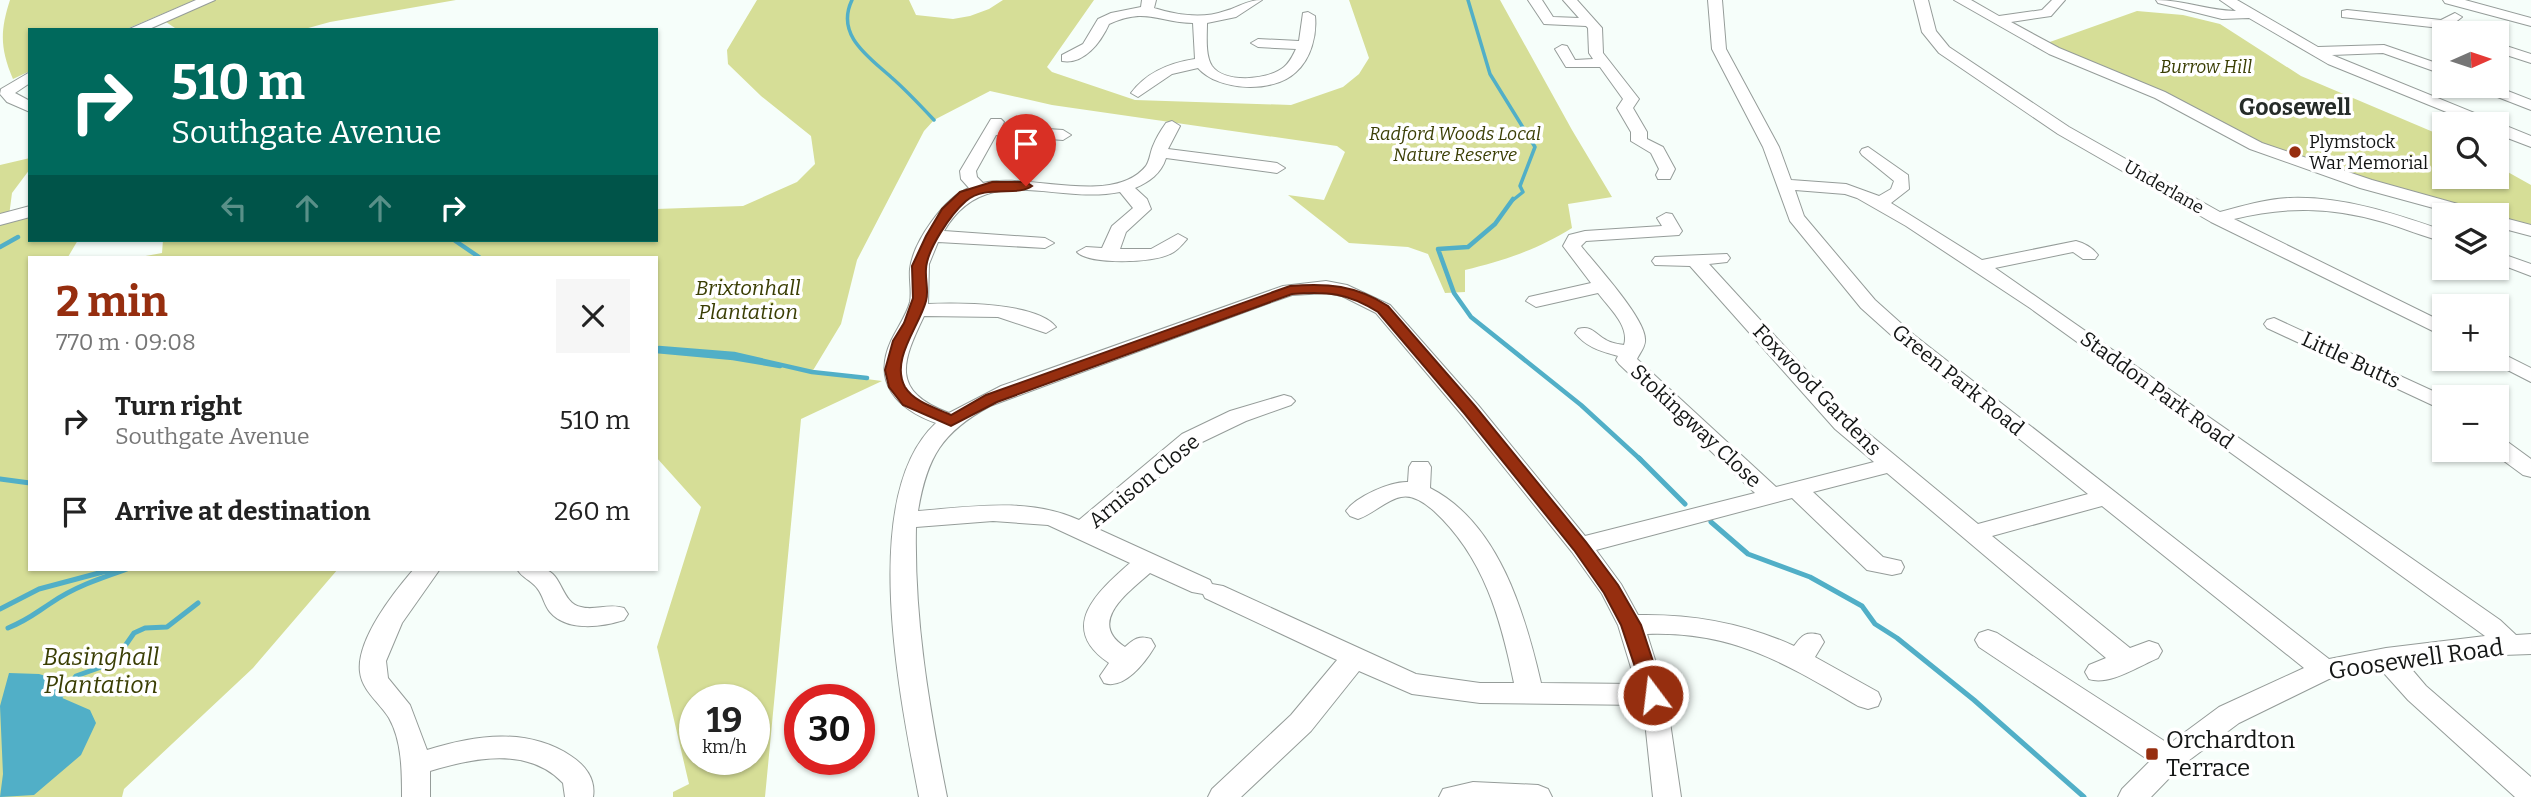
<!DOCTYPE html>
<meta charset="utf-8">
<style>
body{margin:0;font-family:Bitter,serif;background:#f6f6f6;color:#222;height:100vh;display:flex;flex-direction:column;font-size:26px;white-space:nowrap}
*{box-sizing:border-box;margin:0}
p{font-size:23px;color:#767676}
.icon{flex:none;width:38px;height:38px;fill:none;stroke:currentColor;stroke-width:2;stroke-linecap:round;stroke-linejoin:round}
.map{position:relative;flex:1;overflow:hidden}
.drawer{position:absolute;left:28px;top:256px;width:630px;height:315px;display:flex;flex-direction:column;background:#fff;border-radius:0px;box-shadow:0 2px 5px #0004}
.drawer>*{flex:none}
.hud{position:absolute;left:28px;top:28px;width:630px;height:214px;border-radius:0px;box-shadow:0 2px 5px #0004;background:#00695c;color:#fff;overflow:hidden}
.needle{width:46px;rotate:87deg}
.fabs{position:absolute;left:2432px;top:21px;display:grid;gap:14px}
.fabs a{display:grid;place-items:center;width:77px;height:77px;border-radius:0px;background:#fff;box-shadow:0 2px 5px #0004;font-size:35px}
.speed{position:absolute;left:679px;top:684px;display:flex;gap:14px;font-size:35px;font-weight:700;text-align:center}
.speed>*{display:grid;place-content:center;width:91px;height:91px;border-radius:50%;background:#fff;box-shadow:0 2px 5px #0004;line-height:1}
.speed small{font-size:18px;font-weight:400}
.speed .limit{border:10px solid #d22;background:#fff;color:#111}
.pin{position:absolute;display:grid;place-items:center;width:60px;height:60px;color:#fff;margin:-72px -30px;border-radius:50% 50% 50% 0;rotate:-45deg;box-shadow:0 0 7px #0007}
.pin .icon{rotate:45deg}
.me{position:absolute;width:77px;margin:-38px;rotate:345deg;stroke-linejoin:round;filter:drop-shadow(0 0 5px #0008)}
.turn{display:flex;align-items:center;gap:24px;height:147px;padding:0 28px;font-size:32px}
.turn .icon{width:91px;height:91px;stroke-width:2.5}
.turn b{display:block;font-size:49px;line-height:60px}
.lanes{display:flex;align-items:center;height:66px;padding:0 28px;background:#0003;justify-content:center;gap:35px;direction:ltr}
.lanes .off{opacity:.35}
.round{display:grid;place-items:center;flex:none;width:74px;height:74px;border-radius:0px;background:#f6f6f6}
.summary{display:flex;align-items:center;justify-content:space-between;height:119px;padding:0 28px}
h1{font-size:42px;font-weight:700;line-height:52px;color:#962e0f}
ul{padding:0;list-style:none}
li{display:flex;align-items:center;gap:21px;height:91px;padding:0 28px}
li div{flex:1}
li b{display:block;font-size:26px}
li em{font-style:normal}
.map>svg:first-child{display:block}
.green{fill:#d6de97;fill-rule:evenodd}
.water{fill:#51afc7}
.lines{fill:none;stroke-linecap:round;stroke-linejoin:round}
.stream-far2{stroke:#51afc7;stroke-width:3.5}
.stream-far1{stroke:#51afc7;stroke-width:4.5}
.stream{stroke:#51afc7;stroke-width:5}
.minor-casing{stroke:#959c99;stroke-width:2}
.minor{fill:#fff;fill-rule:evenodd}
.route{fill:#962e0f;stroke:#621e0a;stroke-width:2}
.poi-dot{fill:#962e0f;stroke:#fff;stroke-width:2.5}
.labels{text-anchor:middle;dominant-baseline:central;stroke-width:7;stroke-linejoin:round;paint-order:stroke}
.far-park-label{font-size:18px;font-style:italic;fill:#3a3e04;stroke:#fff}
.far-poi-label{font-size:18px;fill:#141615;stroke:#fff;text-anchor:start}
.far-street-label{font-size:18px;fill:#141615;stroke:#fff}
.park-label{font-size:21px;font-style:italic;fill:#3a3e04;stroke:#fff}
.street-label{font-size:21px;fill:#141615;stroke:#fff}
.far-district-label{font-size:23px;font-weight:bold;fill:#262c29;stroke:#fff}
.near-park-label{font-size:24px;font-style:italic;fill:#3a3e04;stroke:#fff}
.near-street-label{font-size:24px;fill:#141615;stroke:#fff}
.near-poi-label{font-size:24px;fill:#141615;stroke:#fff;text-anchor:start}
</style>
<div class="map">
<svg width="2531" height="797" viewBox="0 0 2531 797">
<rect width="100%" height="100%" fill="#f6fefa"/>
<!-- green -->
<path class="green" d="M10 0H195L124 30H30V71L13 79C0 48 0 31 10 0Z
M212 0H456L330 22 301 30H178L163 20Z
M757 0H909L916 15 953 19 970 16 989 9 1003 0H1094L1047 67 1052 72 1135 100 1291 105 1343 87 1359 74 1369 58 1349 0H1500L1572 130 1612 197 1568 204 1572 228C1536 250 1506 260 1465 270V292L1445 293 1428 254 1408 247 1349 243 1288 195 1324 200 1345 152 1337 146 1052 105 990 91 934 120 924 131 857 260 841 324 812 372 882 381 801 419 765 797H673V792L689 784 657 647 701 507 656 457V257H140L162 253 163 240H656V209L743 206 797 182 815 164 811 136 761 96 728 64 727 50ZM695 700H754V760H695Z
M2137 11 2183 15 2220 24 2301 76 2445 137V177H2497V166L2531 185V229L2497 219V215H2485L2446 204 2260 146 2047 43Z
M30 158V169L12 193 9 216 30 213V240H78L68 257H30V569H338L253 668 124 789 122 797H0V165Z"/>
<!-- water -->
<path class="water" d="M9 673 39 674 56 679 60 697 90 710 96 723 81 755 34 795 0 797 3 774 0 706Z"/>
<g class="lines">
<!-- stream-far2 -->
<path class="stream-far2" d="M852 0C835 35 869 57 891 77 906 90 920 105 934 120
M1468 0 1490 74 1535 147 1520 186 1523 192 1513 200"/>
<!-- stream-far1 -->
<path class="stream-far1" d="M1513 199 1495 224 1468 247 1438 249 1454 293 1471 317 1581 405 1641 460
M454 240 479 257
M0 247 18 237
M659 348 734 354 812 372 867 378
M656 351 733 358 780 366"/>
<!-- stream -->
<path class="stream" d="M1639 458 1685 504
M0 479 30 483
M1711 522 1748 554 1810 577 1862 606 1875 624 1897 638 1974 700 2084 797
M0 609 39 589 114 569
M8 628C28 620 34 614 51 603 74 587 101 578 127 569
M60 697 76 676 104 666 118 656 134 633 145 628 167 627 198 603"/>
<!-- minor casing -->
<g class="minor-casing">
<path id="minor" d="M196 0H215L147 30H127Z
M1142 0H1156L1154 8C1176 15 1203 19 1225 11 1240 7 1246 0 1262 0L1236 17 1207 23C1207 36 1205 55 1212 66 1225 84 1269 80 1284 67 1290 62 1293 55 1296 49L1258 47 1251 43 1258 39 1299 41 1303 13 1308 12 1315 16C1317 35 1311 59 1296 72 1273 94 1218 91 1198 68L1172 74 1138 97 1131 93C1147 72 1169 63 1195 59L1193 23C1157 22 1146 7 1109 24 1101 42 1084 65 1062 61V55L1083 44 1098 19 1111 13 1141 7Z
M1528 0H1542L1553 17 1579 18 1563 0H1577L1602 28 1603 53 1639 99 1633 108 1647 132V139L1663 147 1675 169 1670 179H1658L1656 175 1659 169 1651 153 1631 141V132L1617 108 1623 99 1600 67H1566L1555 49 1562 45 1567 46 1575 60 1593 59 1589 53 1588 28 1586 26 1544 24Z
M1708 0H1722L1726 49 1779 147 1791 180 1846 184 1879 196 1891 189 1894 181 1862 155 1860 152 1862 149 1868 147 1908 175 1909 189 1891 203 1982 260 2076 241C2084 243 2093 248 2098 255L2095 259H2083L2073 252 1995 268 2500 620 2516 635 2531 634V654L2475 656 2409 666 2426 686 2531 777V797H2515L2408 700 2382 671 2329 679 2239 723 2180 767 2151 797H2118L2122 789 2150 761 1979 647 1975 640 1979 633 1988 630 1997 633 2169 744 2219 707 2304 668 2102 506 1992 536 2130 648 2149 641 2158 644 2162 651 2158 658C2139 666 2109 686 2089 679L2085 672 2089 665 2106 658 1887 473 1813 492 1883 557 1901 561 1904 567 1901 573 1892 575 1867 570 1792 498 1596 550 1621 584 1638 615C1694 614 1744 623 1794 646 1802 635 1806 631 1820 635L1824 642 1815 657 1878 692 1881 699 1878 706 1868 709 1858 706C1786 664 1734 631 1647 634L1666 695 1681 797H1653L1646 731 1641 705 1480 703 1412 694 1359 671 1311 731 1241 797H1208L1212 789 1291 715 1337 660 1205 598 1203 594 1192 592 1150 573C1129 592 1086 622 1125 647 1134 639 1139 635 1151 639L1155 646C1145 663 1124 690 1104 683L1100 676 1109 663C1057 628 1097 592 1130 563L1048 525 993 521 916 527C914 619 929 707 947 797H919C901 702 857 496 936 423 897 409 872 383 891 341 897 328 906 316 910 302 912 291 909 280 910 269 913 242 944 198 969 188L961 179 960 171 991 119H1001L1004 122 1002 126 1063 130 1071 135 1063 140 996 135 976 171 977 177 983 183C1028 172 1113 207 1146 166 1150 160 1150 153 1153 146 1156 138 1161 130 1166 123L1172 121 1180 126 1168 149 1277 163 1285 168 1277 173 1166 158C1161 174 1149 182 1135 188L1147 199 1151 209 1126 232 1120 249H1151L1178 234 1187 239C1182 245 1177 251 1170 254 1154 263 1089 265 1077 252L1086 247 1102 248 1112 226 1133 208 1120 192C1053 205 986 160 944 231L1045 238 1054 243 1045 248 938 242 929 264 928 304C957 303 1037 302 1056 327L1046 333 998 317 924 316C902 362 890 391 949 413L1001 386 1283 286 1326 281 1347 285 1390 305 1478 405 1585 536 1755 493 1619 364 1616 360 1618 356C1601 351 1587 348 1575 333L1578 329C1592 325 1595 334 1606 340 1611 343 1618 344 1624 345 1630 326 1609 308 1598 293L1536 307 1526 301 1529 297 1591 283 1563 246 1569 235 1585 231 1662 226 1657 218 1666 213 1672 214 1682 231 1679 235 1586 241 1581 246C1596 265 1645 318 1645 339 1646 346 1640 353 1637 359L1776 487 1874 462 1835 429 1690 266 1655 265 1652 261 1655 257 1727 254 1730 258 1727 262 1709 264 1851 419 1978 524 2088 494 1900 343 1861 308 1790 221 1763 147 1712 49ZM1795 190 1845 194 1857 198 1906 226 2030 308 2485 636 2386 648 2329 659 1914 335 1875 300 1804 216ZM1326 293 1342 296 1376 313 1462 415 1572 552 1602 594 1618 625 1636 684 1541 683C1525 614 1499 523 1430 488L1431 467 1428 462H1412L1409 467 1408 482C1391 481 1355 497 1346 511L1350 516 1358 519C1373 514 1386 500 1401 497 1413 494 1426 504 1434 511 1484 557 1501 619 1514 683H1480L1416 674 1223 586 1212 584 1210 580 1098 529 1198 444 1246 421 1291 405 1295 401 1291 397 1284 395 1230 411 1182 434 1079 520C1029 497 971 507 918 511 927 457 942 432 990 406L1269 303 1292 295Z
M1914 0H1928L1936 31 1949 47 2069 127 2220 212C2243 206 2266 199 2290 198 2343 196 2396 214 2445 231V242C2424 237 2404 228 2383 222 2332 207 2285 206 2234 219L2445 323V337L2211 222 2058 134 1939 53 1922 32Z
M1954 0H1971L1999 16 2042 10 2052 0H2065L2051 16 2011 22 2059 48 2165 92 2262 143 2372 180 2483 211 2486 215H2459L2360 188 2250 149 2155 98 2049 54Z
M2156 0C2184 0 2209 11 2236 11L2220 0H2237L2318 47 2384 45 2445 66V75L2383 53 2332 55 2531 136V147L2497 134V124H2476L2328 64 2249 18 2222 19 2158 3Z
M2443 0H2465L2531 18V26L2445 3Z
M2347 10 2441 20 2455 13 2462 17 2453 24 2466 33H2449L2440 28 2342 17V11Z
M2497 43 2531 54V63L2497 52Z
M30 72V83L15 93 30 101V112L7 102 0 94 1 89Z
M2475 86H2495L2531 100V110L2477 89Z
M30 206V217L0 225V214Z
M2497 216 2531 225V236L2497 227Z
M2497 252 2531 264V276L2497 263Z
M2274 318 2446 397 2445 411 2267 328 2264 324 2267 320Z
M2497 351 2531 368V382L2490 361 2488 359H2497Z
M2497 438 2505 440 2531 459V477L2523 475 2489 450H2497Z
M414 569H440L402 623 386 661 388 678 410 705 427 750C475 735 527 727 571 756 585 765 596 779 593 797H565L563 783C528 746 473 758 430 771V797H402C402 771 402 741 389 718 380 703 362 691 360 672 356 640 394 592 414 569Z
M517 569C525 569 536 567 544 569 563 574 561 603 581 607 594 611 609 603 624 608L628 614 624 620C602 627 567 632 550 612 544 605 543 595 537 588 531 580 522 578 517 569Z
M1473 782 1538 785 1548 789 1552 797H1439L1443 789Z"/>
</g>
<!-- minor -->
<use href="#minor" class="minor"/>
</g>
<!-- route -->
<path class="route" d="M992 182H1026L1032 186C1018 197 986 184 966 201 951 214 927 249 926 269 925 280 929 291 926 301 919 327 890 360 905 387 914 402 936 408 951 415L986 395 1290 286C1328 283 1355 285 1388 306L1475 406 1586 542 1618 585 1641 625 1664 695 1661 700 1653 703 1646 700 1621 625 1604 593 1574 550 1464 413 1378 312C1348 293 1327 291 1292 294L997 402 951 426 903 405 889 387 885 370 893 341 904 323 913 298 912 266 926 236 942 209 960 192Z"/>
<!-- markers -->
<g class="poi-dot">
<circle cx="2295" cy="152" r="7"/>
<rect x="2145" y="747" width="14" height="14" rx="3.5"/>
</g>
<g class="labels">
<!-- far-park labels -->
<g class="far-park-label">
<text x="2206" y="67">Burrow Hill</text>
<text x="1455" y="134">Radford Woods Local<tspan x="1455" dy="21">Nature Reserve</tspan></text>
</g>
<!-- far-poi labels -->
<g class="far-poi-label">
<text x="2309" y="142">Plymstock<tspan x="2309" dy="21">War Memorial</tspan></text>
</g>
<!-- far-street labels -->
<g class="far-street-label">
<text transform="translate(2164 187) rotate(30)">Underlane</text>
</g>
<!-- park labels -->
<g class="park-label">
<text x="748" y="288">Brixtonhall<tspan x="748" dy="24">Plantation</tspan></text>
</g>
<!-- street labels -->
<g class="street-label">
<text transform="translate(2351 360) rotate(25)">Little Butts</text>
<text transform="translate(1958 380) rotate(39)">Green Park Road</text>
<text transform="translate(1817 390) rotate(46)">Foxwood Gardens</text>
<text transform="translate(2157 390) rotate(36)">Staddon Park Road</text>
<text transform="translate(1696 426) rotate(43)">Stokingway Close</text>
<text transform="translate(1144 481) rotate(-39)">Arnison Close</text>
</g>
<!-- far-district labels -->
<g class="far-district-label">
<text x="2295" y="107">Goosewell</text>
</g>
<!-- near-park labels -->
<g class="near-park-label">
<text x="101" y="657">Basinghall<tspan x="101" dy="28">Plantation</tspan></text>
</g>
<!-- near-street labels -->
<g class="near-street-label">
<text transform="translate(2416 659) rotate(-8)">Goosewell Road</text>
</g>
<!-- near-poi labels -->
<g class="near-poi-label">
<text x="2166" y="740">Orchardton<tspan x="2166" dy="28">Terrace</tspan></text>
</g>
</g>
</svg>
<div class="fabs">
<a><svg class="needle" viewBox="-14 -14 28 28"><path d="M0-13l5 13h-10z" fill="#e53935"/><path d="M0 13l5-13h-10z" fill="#767676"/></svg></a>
<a><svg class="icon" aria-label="search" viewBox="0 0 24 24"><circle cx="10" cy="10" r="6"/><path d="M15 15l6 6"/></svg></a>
<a><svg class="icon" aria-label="layers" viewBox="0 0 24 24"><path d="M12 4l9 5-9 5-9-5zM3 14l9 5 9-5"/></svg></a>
<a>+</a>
<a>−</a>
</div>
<div class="speed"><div>19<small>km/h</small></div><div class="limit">30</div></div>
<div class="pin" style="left:1026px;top:186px;background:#d93025"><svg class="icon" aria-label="arrive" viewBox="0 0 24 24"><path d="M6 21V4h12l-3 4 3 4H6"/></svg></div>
<svg class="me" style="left:1653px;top:695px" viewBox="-20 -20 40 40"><circle r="17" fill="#962e0f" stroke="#fff" stroke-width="3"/><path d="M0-11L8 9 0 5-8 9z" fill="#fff"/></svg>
<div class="hud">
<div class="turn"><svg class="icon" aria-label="right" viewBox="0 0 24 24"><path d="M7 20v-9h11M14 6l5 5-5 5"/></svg><div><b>510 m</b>Southgate Avenue</div></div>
<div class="lanes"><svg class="icon off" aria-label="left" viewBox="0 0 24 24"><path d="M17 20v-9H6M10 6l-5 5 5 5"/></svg><svg class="icon off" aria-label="ahead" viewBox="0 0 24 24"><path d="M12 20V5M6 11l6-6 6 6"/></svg><svg class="icon off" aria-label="ahead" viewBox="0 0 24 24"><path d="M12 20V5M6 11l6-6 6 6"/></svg><svg class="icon" aria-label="right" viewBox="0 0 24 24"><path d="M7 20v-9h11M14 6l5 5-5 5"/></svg></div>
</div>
<section class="drawer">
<div class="summary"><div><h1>2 min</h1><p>770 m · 09:08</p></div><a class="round"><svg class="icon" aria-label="close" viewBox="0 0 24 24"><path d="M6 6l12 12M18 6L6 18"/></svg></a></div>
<ul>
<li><svg class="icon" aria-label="right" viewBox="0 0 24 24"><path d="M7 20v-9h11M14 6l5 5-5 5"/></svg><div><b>Turn right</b><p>Southgate Avenue</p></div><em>510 m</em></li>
<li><svg class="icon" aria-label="arrive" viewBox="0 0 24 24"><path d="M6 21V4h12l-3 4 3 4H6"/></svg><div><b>Arrive at destination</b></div><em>260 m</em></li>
</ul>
</section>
</div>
